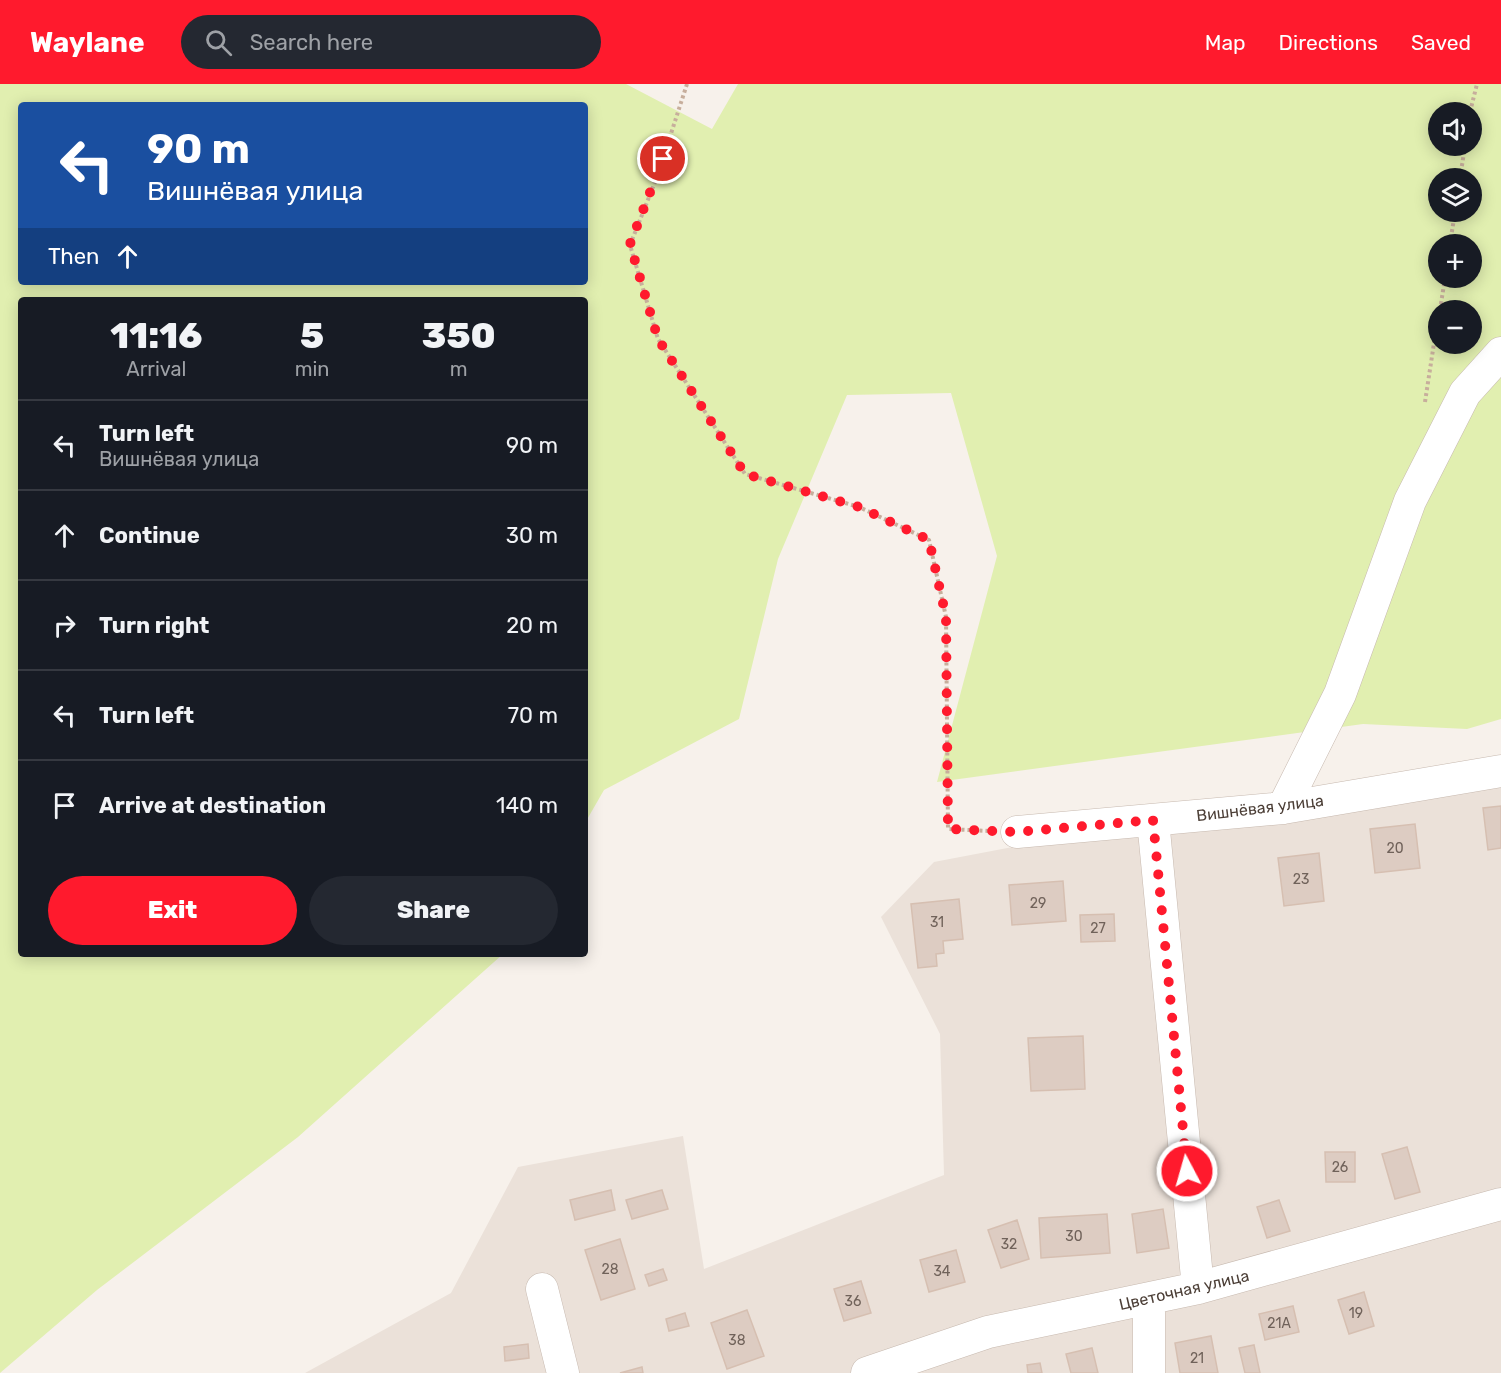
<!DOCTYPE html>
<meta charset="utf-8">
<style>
body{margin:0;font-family:Rubik,sans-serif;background:#242831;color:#f1f3f6;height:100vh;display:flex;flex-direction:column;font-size:22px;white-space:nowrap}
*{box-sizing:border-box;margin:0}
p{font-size:20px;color:#9ea1a6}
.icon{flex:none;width:33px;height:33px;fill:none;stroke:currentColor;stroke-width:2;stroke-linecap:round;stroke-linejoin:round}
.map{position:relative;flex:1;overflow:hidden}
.drawer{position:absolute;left:18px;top:213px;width:570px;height:660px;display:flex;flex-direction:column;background:#171b24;border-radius:6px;box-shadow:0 3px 15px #0003}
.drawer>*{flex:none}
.top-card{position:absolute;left:18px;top:18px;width:570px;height:183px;border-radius:6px;box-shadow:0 3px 15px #0003;background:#1a4fa0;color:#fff;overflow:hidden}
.tools{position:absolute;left:1428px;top:18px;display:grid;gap:12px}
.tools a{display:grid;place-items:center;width:54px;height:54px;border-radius:50%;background:#171b24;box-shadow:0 3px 15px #0003;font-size:30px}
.pin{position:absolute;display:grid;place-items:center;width:51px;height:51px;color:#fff;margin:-26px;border:3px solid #fff;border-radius:50%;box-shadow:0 2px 6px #0007}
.me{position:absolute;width:66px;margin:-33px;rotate:354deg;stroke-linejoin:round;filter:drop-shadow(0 0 4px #0008)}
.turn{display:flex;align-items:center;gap:21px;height:126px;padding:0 30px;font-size:27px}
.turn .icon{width:78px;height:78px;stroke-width:2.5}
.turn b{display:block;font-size:42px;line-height:51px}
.then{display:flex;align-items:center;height:57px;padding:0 30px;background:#0003;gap:12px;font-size:22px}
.eta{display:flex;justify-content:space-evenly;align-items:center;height:102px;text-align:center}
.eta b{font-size:36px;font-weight:800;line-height:42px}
.action{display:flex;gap:12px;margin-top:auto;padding:12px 30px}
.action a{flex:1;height:69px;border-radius:36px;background:#ff1a2d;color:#fff;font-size:24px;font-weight:800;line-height:69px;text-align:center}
.action a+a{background:#242831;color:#f1f3f6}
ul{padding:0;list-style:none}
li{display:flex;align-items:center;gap:18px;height:90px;padding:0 30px;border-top:2px solid #363941}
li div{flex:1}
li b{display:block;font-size:22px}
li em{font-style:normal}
header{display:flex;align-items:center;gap:36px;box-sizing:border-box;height:84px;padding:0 30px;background:#ff1a2d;color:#fff}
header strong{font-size:28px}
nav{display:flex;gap:33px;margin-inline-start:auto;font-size:21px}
.search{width:420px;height:54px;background:#242831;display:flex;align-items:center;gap:15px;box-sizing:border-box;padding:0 21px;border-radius:33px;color:#9ea1a6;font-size:22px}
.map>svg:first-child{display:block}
.residential{fill:#ebe1d9}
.green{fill:#e1efb0;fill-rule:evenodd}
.building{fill:#ddccc2;stroke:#d6bfb1;stroke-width:1.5}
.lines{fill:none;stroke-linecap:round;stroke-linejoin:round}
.minor-casing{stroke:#c7b9af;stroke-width:33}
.path{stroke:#c7ae9c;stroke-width:4;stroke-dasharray:3 3;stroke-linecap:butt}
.minor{stroke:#fff;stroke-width:32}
.route{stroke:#ff1a2d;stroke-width:10;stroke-dasharray:0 18}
.labels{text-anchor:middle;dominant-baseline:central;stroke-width:4.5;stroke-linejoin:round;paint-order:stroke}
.number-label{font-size:14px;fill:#70625a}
.street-label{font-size:16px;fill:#4c3f37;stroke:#fff}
</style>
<header>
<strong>Waylane</strong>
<div class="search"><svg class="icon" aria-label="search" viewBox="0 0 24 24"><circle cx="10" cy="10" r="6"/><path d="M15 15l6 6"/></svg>Search here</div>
<nav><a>Map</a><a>Directions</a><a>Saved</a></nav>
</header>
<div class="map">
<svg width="1501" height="1289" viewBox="0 0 1501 1289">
<rect width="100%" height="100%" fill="#f7f1eb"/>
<!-- residential -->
<path class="residential" d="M1501 684V1289H305L451 1209 518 1083 683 1052 704 1185 944 1091 940 950 881 833 934 778 1153 736Z"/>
<!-- green -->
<path class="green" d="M0 0H626L712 45 738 0H1501V635L1467 645 1363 640 937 698 997 472 951 309 847 311 778 475 739 635 604 706 585 739V216H21V870H503L298 1053 97 1206 0 1289ZM21 21H585V198H21ZM1438 28H1472V62H1438ZM1438 94H1472V128H1438ZM1438 160H1472V194H1438ZM1438 226H1472V260H1438Z"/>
<!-- building -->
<path class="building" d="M1501 722V764L1488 766 1483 724Z
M1415 740 1420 784 1375 789 1370 745Z
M1319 769 1324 817 1284 822 1278 774Z
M1063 797 1066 837 1012 841 1009 801Z
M959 815 963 855 943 857 944 869 936 870 937 882 918 884 911 820Z
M1114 830 1115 857 1081 858 1080 831Z
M1083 952 1085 1005 1031 1007 1028 954Z
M1407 1063 1420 1108 1395 1115 1382 1070Z
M1325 1068H1355V1098H1326Z
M611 1106 615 1126 575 1136 570 1116Z
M662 1106 668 1125 632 1135 626 1116Z
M1279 1116 1290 1147 1267 1154 1257 1123Z
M1163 1125 1169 1164 1137 1169 1132 1130Z
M1107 1130 1110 1169 1041 1174 1039 1134Z
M1017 1136 1029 1175 1001 1184 988 1146Z
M620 1155 635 1205 601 1216 585 1166Z
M956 1166 965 1198 929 1208 920 1176Z
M663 1185 667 1196 649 1202 645 1191Z
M861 1197 871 1229 844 1237 834 1205Z
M1364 1208 1374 1242 1349 1250 1338 1216Z
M1293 1222 1299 1248 1265 1256 1259 1230Z
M747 1226 764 1272 727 1285 711 1239Z
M685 1229 689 1242 669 1247 666 1235Z
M1211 1252 1218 1289H1180L1175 1259Z
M528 1260 529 1274 505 1277 504 1263Z
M1254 1261 1260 1289H1245L1239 1264Z
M1092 1264 1098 1289H1071L1066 1270Z
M1040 1279 1042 1289H1028L1027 1281Z
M642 1283 643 1289H620Z"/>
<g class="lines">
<!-- minor casing -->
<g class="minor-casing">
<path id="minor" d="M1283 724 1340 610 1410 417 1465 309 1501 269
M1153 736 1198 1204
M1017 748 1283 724 1501 687
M542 1205 563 1289
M1149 1215V1289
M867 1289 988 1248 1198 1204 1501 1120"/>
</g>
<!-- path -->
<path class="path" d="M687 0 657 93 630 161 658 255 745 390 859 423 929 456 946 533 948 745 990 747
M1470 28 1477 0
M1460 94 1465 62
M1450 160 1455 128
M1440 226 1445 194
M1425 318 1438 233"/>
<!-- minor -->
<use href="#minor" class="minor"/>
</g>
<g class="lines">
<!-- route -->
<path class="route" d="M663 75 630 160 658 255 745 390 859 423 929 456 946 533 948 745 1017 748 1153 736 1187 1087"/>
</g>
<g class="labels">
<!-- number labels -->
<g class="number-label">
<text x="1395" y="764">20</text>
<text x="1301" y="795">23</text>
<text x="1038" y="819">29</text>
<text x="937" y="838">31</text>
<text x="1098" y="844">27</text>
<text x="1340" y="1083">26</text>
<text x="1074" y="1152">30</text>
<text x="1009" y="1160">32</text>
<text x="610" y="1185">28</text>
<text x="942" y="1187">34</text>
<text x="853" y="1217">36</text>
<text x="1356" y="1229">19</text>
<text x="1279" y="1239">21А</text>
<text x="737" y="1256">38</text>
<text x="1197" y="1274">21</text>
</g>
<!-- street labels -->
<g class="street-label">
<text transform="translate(1260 724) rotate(-7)">Вишнёвая улица</text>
<text transform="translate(1184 1206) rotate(-13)">Цветочная улица</text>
</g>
</g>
</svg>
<div class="tools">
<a><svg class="icon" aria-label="sound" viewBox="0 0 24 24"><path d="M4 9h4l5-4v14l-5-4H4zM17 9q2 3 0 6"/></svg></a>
<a><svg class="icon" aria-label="layers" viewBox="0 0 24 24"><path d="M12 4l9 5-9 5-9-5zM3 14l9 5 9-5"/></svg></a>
<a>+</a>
<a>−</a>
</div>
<div class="pin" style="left:663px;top:75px;background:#d93025"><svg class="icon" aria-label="arrive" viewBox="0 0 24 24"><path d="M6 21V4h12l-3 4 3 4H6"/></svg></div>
<svg class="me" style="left:1187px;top:1087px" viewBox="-20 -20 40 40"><circle r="17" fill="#ff1a2d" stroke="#fff" stroke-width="3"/><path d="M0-11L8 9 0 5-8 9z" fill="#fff"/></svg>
<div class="top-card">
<div class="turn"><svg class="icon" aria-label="left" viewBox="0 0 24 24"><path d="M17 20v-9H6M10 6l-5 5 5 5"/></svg><div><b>90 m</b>Вишнёвая улица</div></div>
<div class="then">Then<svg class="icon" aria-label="ahead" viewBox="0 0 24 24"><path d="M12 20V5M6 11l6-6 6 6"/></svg></div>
</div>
<section class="drawer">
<div class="eta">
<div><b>11:16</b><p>Arrival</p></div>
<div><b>5</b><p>min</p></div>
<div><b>350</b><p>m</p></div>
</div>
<ul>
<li><svg class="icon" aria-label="left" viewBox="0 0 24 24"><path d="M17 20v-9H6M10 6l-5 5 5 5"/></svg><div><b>Turn left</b><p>Вишнёвая улица</p></div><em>90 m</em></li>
<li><svg class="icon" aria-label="ahead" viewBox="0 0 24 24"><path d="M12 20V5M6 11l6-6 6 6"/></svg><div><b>Continue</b></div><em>30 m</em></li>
<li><svg class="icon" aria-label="right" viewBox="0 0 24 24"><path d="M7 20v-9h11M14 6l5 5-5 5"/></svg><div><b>Turn right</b></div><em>20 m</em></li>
<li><svg class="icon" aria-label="left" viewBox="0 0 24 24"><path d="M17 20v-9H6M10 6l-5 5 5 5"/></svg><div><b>Turn left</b></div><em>70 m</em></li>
<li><svg class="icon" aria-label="arrive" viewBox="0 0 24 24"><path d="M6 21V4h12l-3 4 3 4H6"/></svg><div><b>Arrive at destination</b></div><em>140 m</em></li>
</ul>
<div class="action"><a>Exit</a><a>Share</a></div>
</section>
</div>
